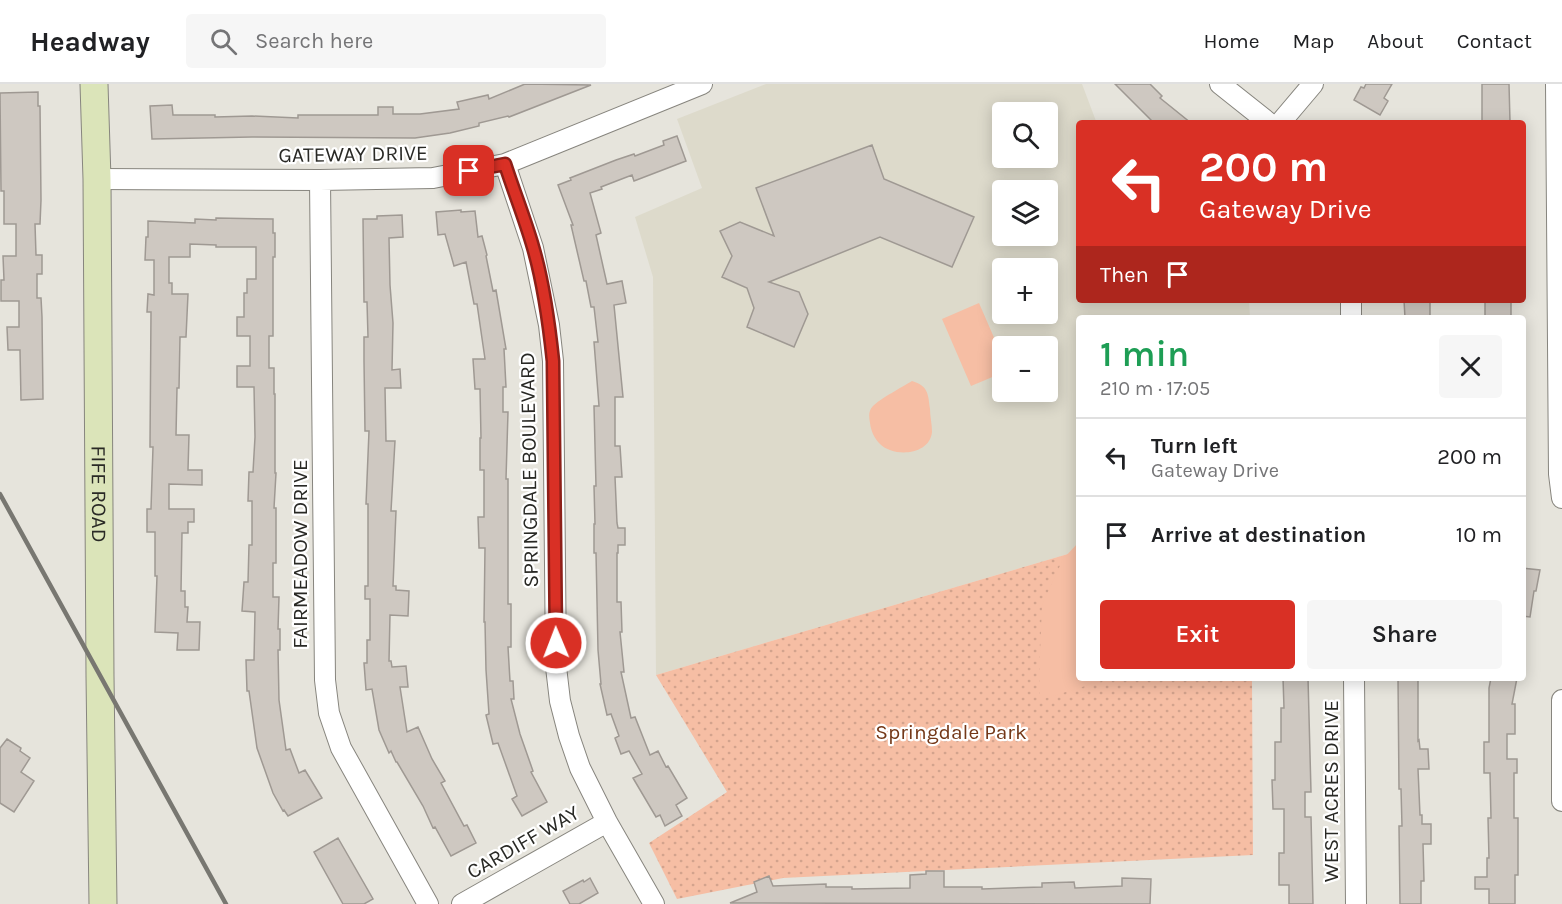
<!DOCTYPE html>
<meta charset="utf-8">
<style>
body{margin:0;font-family:Karla,sans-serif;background:#f6f6f6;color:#202124;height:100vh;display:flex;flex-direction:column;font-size:22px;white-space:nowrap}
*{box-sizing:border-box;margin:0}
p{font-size:20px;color:#757577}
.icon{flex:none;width:33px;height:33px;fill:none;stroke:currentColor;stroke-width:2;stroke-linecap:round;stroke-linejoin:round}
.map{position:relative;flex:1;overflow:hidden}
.details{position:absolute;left:1076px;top:231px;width:450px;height:366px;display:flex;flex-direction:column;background:#fff;border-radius:6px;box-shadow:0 3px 15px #0003}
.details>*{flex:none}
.hud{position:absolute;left:1076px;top:36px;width:450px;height:183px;border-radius:6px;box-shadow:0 3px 15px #0003;background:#d93025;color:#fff;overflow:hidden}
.fabs{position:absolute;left:992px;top:18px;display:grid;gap:12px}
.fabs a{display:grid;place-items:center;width:66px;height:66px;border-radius:6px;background:#fff;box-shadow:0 3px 15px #0003;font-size:30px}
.pin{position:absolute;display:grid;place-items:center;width:51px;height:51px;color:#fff;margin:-26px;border-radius:12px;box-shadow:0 3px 9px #0006}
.me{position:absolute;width:66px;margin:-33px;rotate:359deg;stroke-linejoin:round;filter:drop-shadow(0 0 4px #0008)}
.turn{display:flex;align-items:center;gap:21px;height:126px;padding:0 24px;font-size:27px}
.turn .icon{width:78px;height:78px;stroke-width:2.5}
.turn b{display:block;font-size:42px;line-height:51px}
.then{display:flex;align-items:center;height:57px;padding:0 24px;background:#0003;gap:12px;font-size:22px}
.round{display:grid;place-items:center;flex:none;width:63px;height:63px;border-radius:6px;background:#f6f6f6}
.overview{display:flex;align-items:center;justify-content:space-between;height:102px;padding:0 24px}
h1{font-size:36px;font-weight:600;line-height:45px;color:#1e9e55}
.action{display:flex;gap:12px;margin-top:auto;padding:12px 24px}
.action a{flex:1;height:69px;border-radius:6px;background:#d93025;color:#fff;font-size:24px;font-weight:600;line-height:69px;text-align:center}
.action a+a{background:#f6f6f6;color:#202124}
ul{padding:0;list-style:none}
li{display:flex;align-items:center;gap:18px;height:78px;padding:0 24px;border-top:2px solid #e0e0e0}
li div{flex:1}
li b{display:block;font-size:22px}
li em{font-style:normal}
header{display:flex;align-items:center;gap:36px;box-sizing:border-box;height:84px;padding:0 30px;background:#fff;border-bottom:2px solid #e0e0e0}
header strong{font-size:28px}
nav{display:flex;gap:33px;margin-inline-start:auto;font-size:21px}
.search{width:420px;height:54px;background:#f6f6f6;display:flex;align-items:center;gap:15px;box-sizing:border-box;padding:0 21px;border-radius:6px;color:#757577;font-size:22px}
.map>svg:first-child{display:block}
.built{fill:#dddacb;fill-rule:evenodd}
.green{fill:url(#green-dots)}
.pitch{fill:#f6bea4}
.building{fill:#cec8c1;stroke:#9f9993;stroke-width:1.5}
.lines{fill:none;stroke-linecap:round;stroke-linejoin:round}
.street-casing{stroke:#87857e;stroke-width:22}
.secondary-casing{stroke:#87857e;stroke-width:29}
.street{stroke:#fff;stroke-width:20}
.secondary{stroke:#dbe4b9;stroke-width:27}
.rail{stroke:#787771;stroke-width:4.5}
.route-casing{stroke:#8d1f18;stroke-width:15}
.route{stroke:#d93025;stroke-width:10}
.labels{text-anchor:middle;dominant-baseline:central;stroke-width:4.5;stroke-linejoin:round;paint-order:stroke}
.street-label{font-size:21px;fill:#292925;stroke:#fff}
.park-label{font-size:21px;fill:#743818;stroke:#fff}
</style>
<header>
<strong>Headway</strong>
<div class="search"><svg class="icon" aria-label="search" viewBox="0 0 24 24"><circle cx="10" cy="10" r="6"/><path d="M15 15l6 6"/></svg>Search here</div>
<nav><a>Home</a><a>Map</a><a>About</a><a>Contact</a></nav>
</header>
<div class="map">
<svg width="1562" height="820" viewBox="0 0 1562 820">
<defs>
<pattern id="green-dots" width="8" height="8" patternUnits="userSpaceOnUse" patternTransform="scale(1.5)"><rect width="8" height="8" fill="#f6bea4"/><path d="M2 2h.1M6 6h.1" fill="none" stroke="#d3a38d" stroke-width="1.8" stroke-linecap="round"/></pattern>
</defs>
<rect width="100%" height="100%" fill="#e6e4dc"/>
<!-- built -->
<path class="built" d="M766 0H1082L1096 37 1098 39H1078V216H1249L1250 234H1078V467L656 591 653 193 635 133 702 104 677 35ZM1002 28H1047V74H1002ZM1002 106H1047V152H1002ZM1002 184H1047V230H1002ZM1002 262H1047V308H1002Z"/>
<!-- green -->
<path class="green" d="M1078 467V594H1252L1253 771 783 794 677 815 649 759 727 708 656 591Z"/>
<!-- pitch -->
<path class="pitch" d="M979 219 1002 272V289L971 302 942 235Z
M912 297C928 302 928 309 930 325 930 332 932 340 932 348 930 371 894 374 880 360 874 354 871 347 870 339 869 333 868 327 873 322 880 315 902 303 912 297Z
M1078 459V594H1111L1040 616V571L1042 521 1063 475Z"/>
<!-- building -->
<path class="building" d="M525 0 591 1 509 33 508 32 479 39V42L450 49 415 54 252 53 152 55 150 22 172 21 173 31H215V33L252 32 298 34V31H378V23H393V30H420L459 25 457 18 488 11 489 15Z
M1115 0H1150L1162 12 1160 14 1191 39H1154Z
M1366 0H1392L1384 14 1388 17 1380 31 1354 16 1361 3 1364 4Z
M1482 0H1509L1510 38H1482Z
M38 8V22H40L41 116 40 140H35L36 171H42V190H37V214H41L42 233 43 315 21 316 20 266H8L7 243H19V217H1V196H4L3 172H16V140H4V107H1L0 9Z
M677 52 686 77 634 97 632 91 601 103 602 105 590 109 601 149 596 151 607 200 622 197 626 219 614 221 623 313H615V362H620L622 393H615L617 439 618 444H625V461H618V469H617V518H621L622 548H620L624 588H621L631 634 635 633 650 671 658 667 666 683 668 682 687 714 676 721 682 732 665 742 660 731 656 733 633 694 642 690 629 667 621 670 615 654 619 652 611 630 607 631 600 600H601L598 566 596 469H594V440H595L594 402H596L594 322H599L594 258H598L594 223H591L586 197H584L571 141H573L558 101 571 96 570 94 616 76 634 70 635 72 664 61 663 57Z
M872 61 884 95 974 133 952 183 880 153 769 198 799 208 808 230 794 263 747 243 754 224 747 204 722 193 732 172 720 147 740 138 774 152 756 104Z
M461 126V128L475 127 478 153 482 152 487 171 486 172 493 207 496 206 506 265H504L506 303H503V328H508L506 395H508V520H511V563H508L510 597H513L514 615H511L520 650 533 687 531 688 547 718 522 732 512 715 517 712 498 659 493 660 486 631 489 630 486 586 485 538H484L485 464H479L478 433H484V386H480V354H481L480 305H475L473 275H485L477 220H474L466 178 454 182 445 150 438 151 436 128Z
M402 131 403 153 389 154 390 201 393 239 392 286 400 285 401 304H385L386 357H395L391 427H396L393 502H396V506L409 507 408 532 390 531 389 577H391L392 583 406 582 408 603H400L407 648 418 643 432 675 445 697 441 699 464 742 467 741 476 759 451 772 435 743 433 744 423 722 397 678H396L391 667 389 669 379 646 372 605 366 606 364 579H367V556H370V515H365V502H368V420H366L369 347H365L364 277V253H368L367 218H364L363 135H377V132Z
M216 134 273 135V149H275V173H273V252H269V284H274V310H275V389H276L274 424H276V479H273V513H279L278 545H280V566H278L279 616 286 666 290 665 299 689 305 686 322 714 288 732 284 726 283 727 273 709 257 664 249 607H247L246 576H254L255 528 242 527 244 498H248L249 461H252V417H248L249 388H253L255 353 254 303H237V282H250V252H237V233H244V209H247V195H256V163H216V161L190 160V173H169V199H172V210H188L186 253H180L179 304H177L176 351H189L188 386H202V401L169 400V425H194V438H188V449H182L181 507H185V523H188L187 538H200L199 566H177L178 549 155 548 157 492H155V448H147V425H151L153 363H150L151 228H147L148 210 154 211V176H145L146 153H148V137L195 139V135L216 136Z
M1404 216H1430V234H1405Z
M1485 216H1511V234H1485Z
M1522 484 1540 486 1536 507H1534L1530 533 1522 532Z
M1283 594H1308L1311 708H1305V733H1311L1313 820H1289V801H1279V769H1284V725H1273L1272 696H1275V658H1281V624H1284Z
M1398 594H1418V657L1419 656 1420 665H1428L1429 685H1418L1420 731H1422V740H1431V760H1423L1424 797H1421V820H1400L1399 742H1402L1401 705H1399Z
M1491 594H1517L1512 620H1515V650H1507V675H1517V689H1514V734H1518V791H1515V820H1489V805H1475V793H1487V774H1489L1488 734H1491L1490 689H1484V658H1489V604Z
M7 655 21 664 20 667 30 674 21 688 34 697 14 728 0 719V664Z
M338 754 373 815 364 820H343L314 768Z
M926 787H944V803H982V805L1042 803V799L1074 798 1075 804 1122 802V794L1151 795 1150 820 730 819 757 808 754 798 769 792 773 802 826 800V803H852V805L910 804V791L926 790Z
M590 794 598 809 579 820H570L563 807 583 796 584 798Z"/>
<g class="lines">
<!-- street casing -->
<g class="street-casing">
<path id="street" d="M1220 0 1269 39
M1556 0 1559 390 1562 414
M1280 39 1313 0
M505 80 533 164 549 241 553 277 556 583 560 617 569 652 580 684 607 738 654 820
M97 95 320 96 433 94 505 80 702 0
M320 96 325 596 329 629 341 664 428 820
M1351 216V234
M1354 594 1356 820
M1562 616V717
M462 820 607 738"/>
</g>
<!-- secondary casing -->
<g class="secondary-casing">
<g id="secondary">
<path id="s1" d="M94 0 97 95 100 592 103 820"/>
</g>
</g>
<!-- street -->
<use href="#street" class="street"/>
<!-- secondary -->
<use href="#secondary" class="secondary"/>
<!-- rail -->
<path class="rail" d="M0 410 226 820"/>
</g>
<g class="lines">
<!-- route casing -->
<g class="route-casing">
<path id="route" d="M469 87 505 80C514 108 525 135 533 163 544 200 549 239 553 277L556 559"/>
</g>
<!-- route -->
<use href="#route" class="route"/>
</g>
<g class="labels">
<!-- street labels -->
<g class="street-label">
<text transform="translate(353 70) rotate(-1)">GATEWAY DRIVE</text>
<text transform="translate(529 386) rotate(-91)">SPRINGDALE BOULEVARD</text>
<text stroke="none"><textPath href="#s1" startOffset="410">FIFE ROAD</textPath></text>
<text transform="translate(300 470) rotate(-90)">FAIRMEADOW DRIVE</text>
<text transform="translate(1331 707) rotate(-90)">WEST ACRES DRIVE</text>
<text transform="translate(523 758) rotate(-30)">CARDIFF WAY</text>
</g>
<!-- park labels -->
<g class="park-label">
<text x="951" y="648">Springdale Park</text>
</g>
</g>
</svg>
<div class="fabs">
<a><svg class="icon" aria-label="search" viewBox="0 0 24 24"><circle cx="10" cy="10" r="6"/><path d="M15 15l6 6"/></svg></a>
<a><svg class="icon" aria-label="layers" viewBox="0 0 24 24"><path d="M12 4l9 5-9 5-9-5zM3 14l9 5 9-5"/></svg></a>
<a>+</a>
<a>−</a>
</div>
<div class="pin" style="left:469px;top:87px;background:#d93025"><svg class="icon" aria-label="arrive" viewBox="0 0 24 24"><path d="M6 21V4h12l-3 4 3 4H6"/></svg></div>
<svg class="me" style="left:556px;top:559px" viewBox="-20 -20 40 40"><circle r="17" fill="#d93025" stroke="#fff" stroke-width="3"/><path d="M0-11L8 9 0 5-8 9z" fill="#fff"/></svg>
<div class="hud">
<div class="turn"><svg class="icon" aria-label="left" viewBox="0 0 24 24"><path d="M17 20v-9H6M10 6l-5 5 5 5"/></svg><div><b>200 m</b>Gateway Drive</div></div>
<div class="then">Then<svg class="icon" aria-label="arrive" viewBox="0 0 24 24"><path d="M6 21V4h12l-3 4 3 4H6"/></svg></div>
</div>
<section class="details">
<div class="overview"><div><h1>1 min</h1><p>210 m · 17:05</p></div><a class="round"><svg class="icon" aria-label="close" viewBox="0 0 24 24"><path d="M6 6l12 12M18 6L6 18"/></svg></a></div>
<ul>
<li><svg class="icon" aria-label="left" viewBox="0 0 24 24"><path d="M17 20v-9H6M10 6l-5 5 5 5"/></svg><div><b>Turn left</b><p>Gateway Drive</p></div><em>200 m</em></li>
<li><svg class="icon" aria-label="arrive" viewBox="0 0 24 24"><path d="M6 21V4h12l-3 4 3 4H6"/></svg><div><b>Arrive at destination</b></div><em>10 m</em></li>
</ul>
<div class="action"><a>Exit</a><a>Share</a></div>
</section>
</div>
